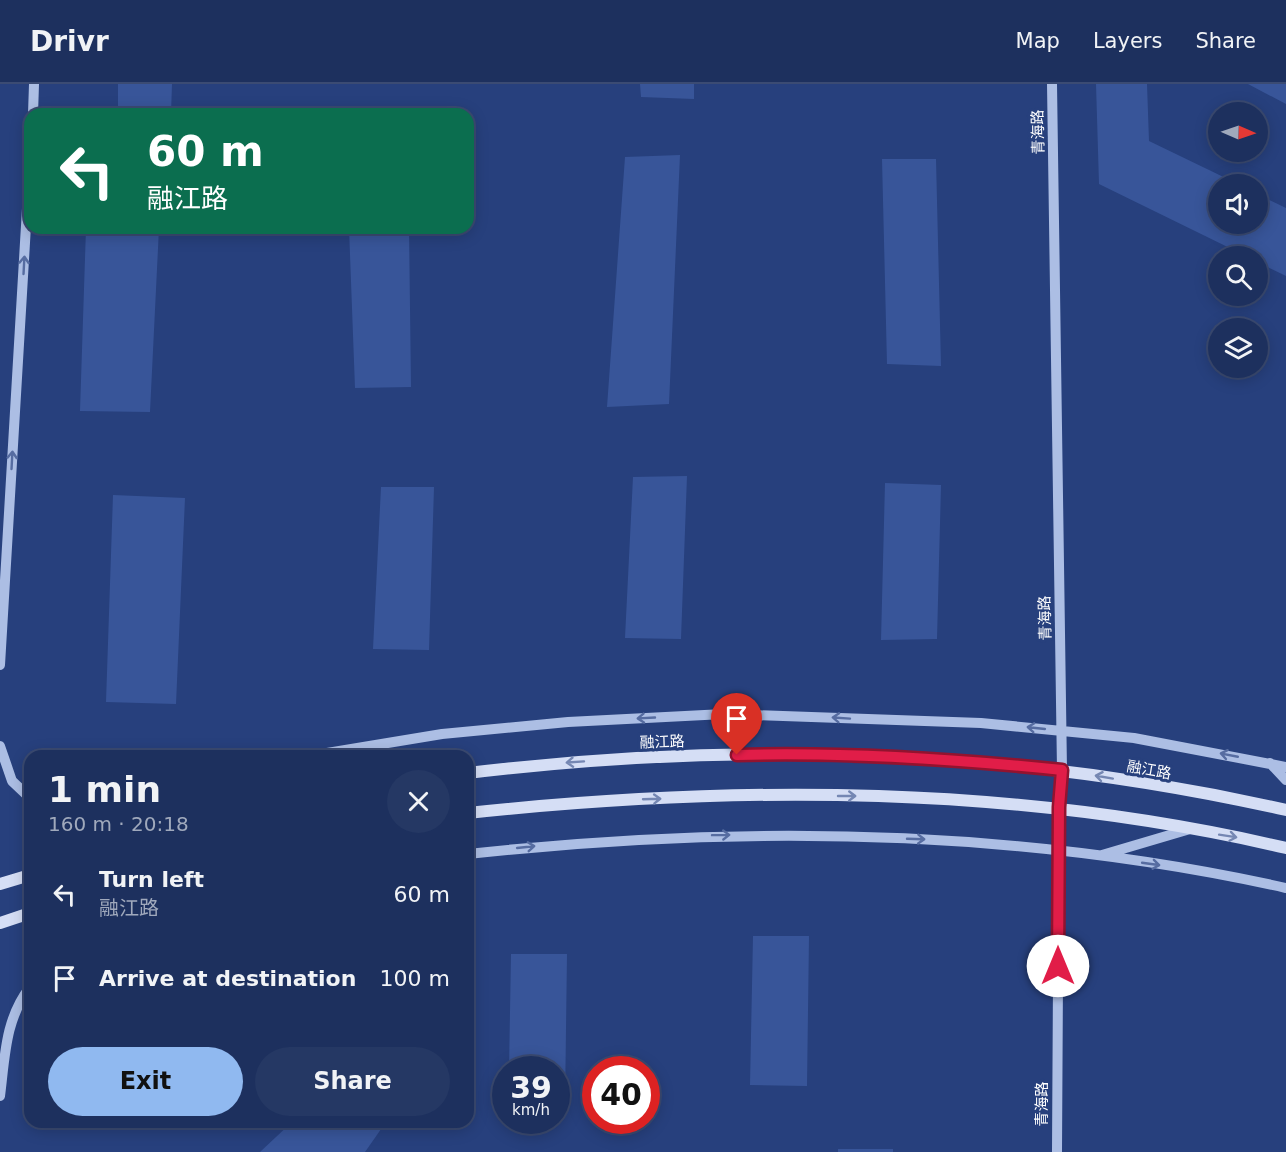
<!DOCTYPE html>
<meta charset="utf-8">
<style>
body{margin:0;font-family:"DejaVu Sans","Noto Sans SC",sans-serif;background:#253864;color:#f1f3f6;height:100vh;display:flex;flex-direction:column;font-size:22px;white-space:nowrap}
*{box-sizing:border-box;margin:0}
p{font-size:20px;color:#a0a9bc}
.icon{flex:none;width:33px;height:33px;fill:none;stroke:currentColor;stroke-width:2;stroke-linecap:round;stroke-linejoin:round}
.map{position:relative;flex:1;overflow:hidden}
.drawer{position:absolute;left:24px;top:666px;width:450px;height:378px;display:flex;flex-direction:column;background:#1d305e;border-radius:18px;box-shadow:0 3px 15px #0003,0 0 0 2px #3b4b73}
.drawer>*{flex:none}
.top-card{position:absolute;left:24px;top:24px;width:450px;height:126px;border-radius:18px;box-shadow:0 3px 15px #0003,0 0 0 2px #3b4b73;background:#0b6e4f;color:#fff;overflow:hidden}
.needle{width:39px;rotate:92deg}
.fabs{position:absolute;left:1208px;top:18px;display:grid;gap:12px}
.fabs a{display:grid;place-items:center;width:60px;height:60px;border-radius:50%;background:#1d305e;box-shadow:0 3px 15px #0003,0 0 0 2px #3b4b73;font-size:30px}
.speed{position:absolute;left:492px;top:972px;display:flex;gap:12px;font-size:30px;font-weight:700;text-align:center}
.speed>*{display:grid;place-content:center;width:78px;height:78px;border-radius:50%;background:#1d305e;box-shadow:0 3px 15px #0003,0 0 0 2px #3b4b73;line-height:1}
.speed small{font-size:15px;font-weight:400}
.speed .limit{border:9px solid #d22;background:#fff;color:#111}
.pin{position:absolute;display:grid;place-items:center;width:51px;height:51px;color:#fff;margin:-62px -26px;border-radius:50% 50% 50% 0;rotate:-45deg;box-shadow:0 0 6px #0007}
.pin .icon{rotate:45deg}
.me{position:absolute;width:66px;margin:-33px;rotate:0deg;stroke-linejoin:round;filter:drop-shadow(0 0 4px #0008)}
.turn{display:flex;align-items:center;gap:21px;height:126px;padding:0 24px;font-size:27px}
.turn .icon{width:78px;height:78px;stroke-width:2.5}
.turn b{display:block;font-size:42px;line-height:51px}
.round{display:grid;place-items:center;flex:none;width:63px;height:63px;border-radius:32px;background:#253864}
.head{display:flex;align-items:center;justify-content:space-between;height:102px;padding:0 24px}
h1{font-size:36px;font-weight:700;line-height:45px}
.cta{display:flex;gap:12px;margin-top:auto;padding:12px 24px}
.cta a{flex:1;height:69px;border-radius:36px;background:#90b9f0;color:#111;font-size:24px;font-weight:700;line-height:69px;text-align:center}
.cta a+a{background:#253864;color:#f1f3f6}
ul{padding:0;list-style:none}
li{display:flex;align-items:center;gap:18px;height:84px;padding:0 24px}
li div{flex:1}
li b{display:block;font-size:22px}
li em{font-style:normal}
header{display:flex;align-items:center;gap:36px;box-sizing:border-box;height:84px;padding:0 30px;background:#1d305e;border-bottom:2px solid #3b4b73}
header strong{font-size:28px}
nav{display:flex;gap:33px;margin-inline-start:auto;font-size:21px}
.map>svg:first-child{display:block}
.building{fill:#385599}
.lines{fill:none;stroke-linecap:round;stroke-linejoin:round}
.tertiary{stroke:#acbee4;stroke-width:10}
.secondary{stroke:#d5def5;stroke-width:12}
.oneway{stroke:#566ca1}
.oneway2{stroke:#7587b3}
.route-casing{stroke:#92132f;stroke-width:15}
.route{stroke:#e11d48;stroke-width:10}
.labels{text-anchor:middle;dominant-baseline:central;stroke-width:6;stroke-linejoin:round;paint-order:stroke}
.street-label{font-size:15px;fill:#fff;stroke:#27407d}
</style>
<header>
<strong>Drivr</strong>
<nav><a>Map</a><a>Layers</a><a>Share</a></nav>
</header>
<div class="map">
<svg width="1286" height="1068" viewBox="0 0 1286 1068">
<rect width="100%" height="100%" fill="#27407d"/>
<!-- building -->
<path class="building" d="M118 0H172L171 30H118Z
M640 0H694V15L641 13Z
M1096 0H1147L1149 57 1238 100H1218V140H1257V110L1286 124V192L1257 178V172H1246L1099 100Z
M1248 0H1286V20Z
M680 71 669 320 607 323 625 73Z
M882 75H936L941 282 887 280Z
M86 144H159L150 328 80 327Z
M349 144H409L411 303 355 304Z
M687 392 681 555 625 554 633 393Z
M885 399 941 401 937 555 881 556Z
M381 403H434L429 566 373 565Z
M113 411 185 414 176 620 106 618Z
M753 852H809L807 1002 750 1001Z
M511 870H567L565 1020H556V986H509Z
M292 1038H386L365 1068H260Z
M838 1065H893V1068H838Z"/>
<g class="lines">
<!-- tertiary -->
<path class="tertiary" d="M1052 0 1062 686 1059 723 1057 1068
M33 30 34 0
M0 581 30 74
M0 662 12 697 30 714
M309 672 442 650 568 638 724 630 981 639 1134 654 1286 683
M1270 679 1286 696
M468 770C741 740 1017 744 1286 804
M1102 771 1190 745
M0 1012C5 973 5 935 30 903"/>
<!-- secondary -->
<path class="secondary" d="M468 689C741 656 1018 665 1286 726
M468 729C741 700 1017 701 1286 764
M0 800 30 791
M0 839 30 829"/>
</g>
<!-- one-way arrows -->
<defs><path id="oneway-shaft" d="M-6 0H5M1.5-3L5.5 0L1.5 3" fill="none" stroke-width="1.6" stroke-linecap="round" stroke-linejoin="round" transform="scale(1.5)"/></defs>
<g class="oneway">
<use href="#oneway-shaft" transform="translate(24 181) rotate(-87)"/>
<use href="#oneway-shaft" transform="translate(12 376) rotate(-87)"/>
<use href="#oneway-shaft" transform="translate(646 634) rotate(177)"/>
<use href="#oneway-shaft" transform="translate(841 634) rotate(-176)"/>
<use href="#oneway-shaft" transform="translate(1036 644) rotate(-174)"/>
<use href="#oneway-shaft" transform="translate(1229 671) rotate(-169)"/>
<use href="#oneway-shaft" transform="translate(721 751) rotate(-1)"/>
<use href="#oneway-shaft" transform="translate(916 755) rotate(2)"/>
<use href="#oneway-shaft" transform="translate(526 763) rotate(-6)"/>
<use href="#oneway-shaft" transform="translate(1151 780) rotate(8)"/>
</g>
<g class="oneway2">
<use href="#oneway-shaft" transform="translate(575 678) rotate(176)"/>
<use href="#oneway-shaft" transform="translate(1104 693) rotate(-170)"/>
<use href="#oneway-shaft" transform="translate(847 712)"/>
<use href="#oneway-shaft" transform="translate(652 715) rotate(-2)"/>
<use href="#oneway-shaft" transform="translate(1228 752) rotate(9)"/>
</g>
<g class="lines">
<!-- route casing -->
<g class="route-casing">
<path id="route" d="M737 671C846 668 954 675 1062 686L1059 723 1058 882"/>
</g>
<!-- route -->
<use href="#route" class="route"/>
</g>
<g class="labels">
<!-- street labels -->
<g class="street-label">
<text transform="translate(1038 48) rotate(-91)">青海路</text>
<text transform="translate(1045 534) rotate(-91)">青海路</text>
<text transform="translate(662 658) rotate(-2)">融江路</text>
<text transform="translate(1149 686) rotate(10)">融江路</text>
<text transform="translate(1042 1020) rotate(-90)">青海路</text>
</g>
</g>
</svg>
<div class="fabs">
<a><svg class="needle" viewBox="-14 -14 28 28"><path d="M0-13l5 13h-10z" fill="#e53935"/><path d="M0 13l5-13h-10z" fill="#a0a9bc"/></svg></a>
<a><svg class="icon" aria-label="sound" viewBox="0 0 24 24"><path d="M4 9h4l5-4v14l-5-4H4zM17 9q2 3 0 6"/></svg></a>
<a><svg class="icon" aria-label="search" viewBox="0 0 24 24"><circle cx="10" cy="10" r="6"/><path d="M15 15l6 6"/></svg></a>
<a><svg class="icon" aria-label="layers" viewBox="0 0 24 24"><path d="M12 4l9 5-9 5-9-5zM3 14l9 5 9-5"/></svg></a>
</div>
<div class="speed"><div>39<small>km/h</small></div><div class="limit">40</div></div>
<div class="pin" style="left:737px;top:671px;background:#d93025"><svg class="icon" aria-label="arrive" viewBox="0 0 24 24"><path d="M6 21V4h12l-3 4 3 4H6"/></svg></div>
<svg class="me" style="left:1058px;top:882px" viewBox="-20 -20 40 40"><circle r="19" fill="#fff"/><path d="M0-13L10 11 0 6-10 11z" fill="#e11d48"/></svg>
<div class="top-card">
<div class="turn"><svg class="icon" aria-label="left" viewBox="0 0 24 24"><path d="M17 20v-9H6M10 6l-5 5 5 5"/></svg><div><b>60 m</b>融江路</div></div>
</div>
<section class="drawer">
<div class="head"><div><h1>1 min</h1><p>160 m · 20:18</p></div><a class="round"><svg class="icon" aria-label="close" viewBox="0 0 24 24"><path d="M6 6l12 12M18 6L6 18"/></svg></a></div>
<ul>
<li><svg class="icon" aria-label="left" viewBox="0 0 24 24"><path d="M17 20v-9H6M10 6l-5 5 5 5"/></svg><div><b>Turn left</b><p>融江路</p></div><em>60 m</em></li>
<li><svg class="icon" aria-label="arrive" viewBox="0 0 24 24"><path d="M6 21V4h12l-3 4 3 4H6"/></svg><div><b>Arrive at destination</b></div><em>100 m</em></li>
</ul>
<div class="cta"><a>Exit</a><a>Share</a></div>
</section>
</div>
